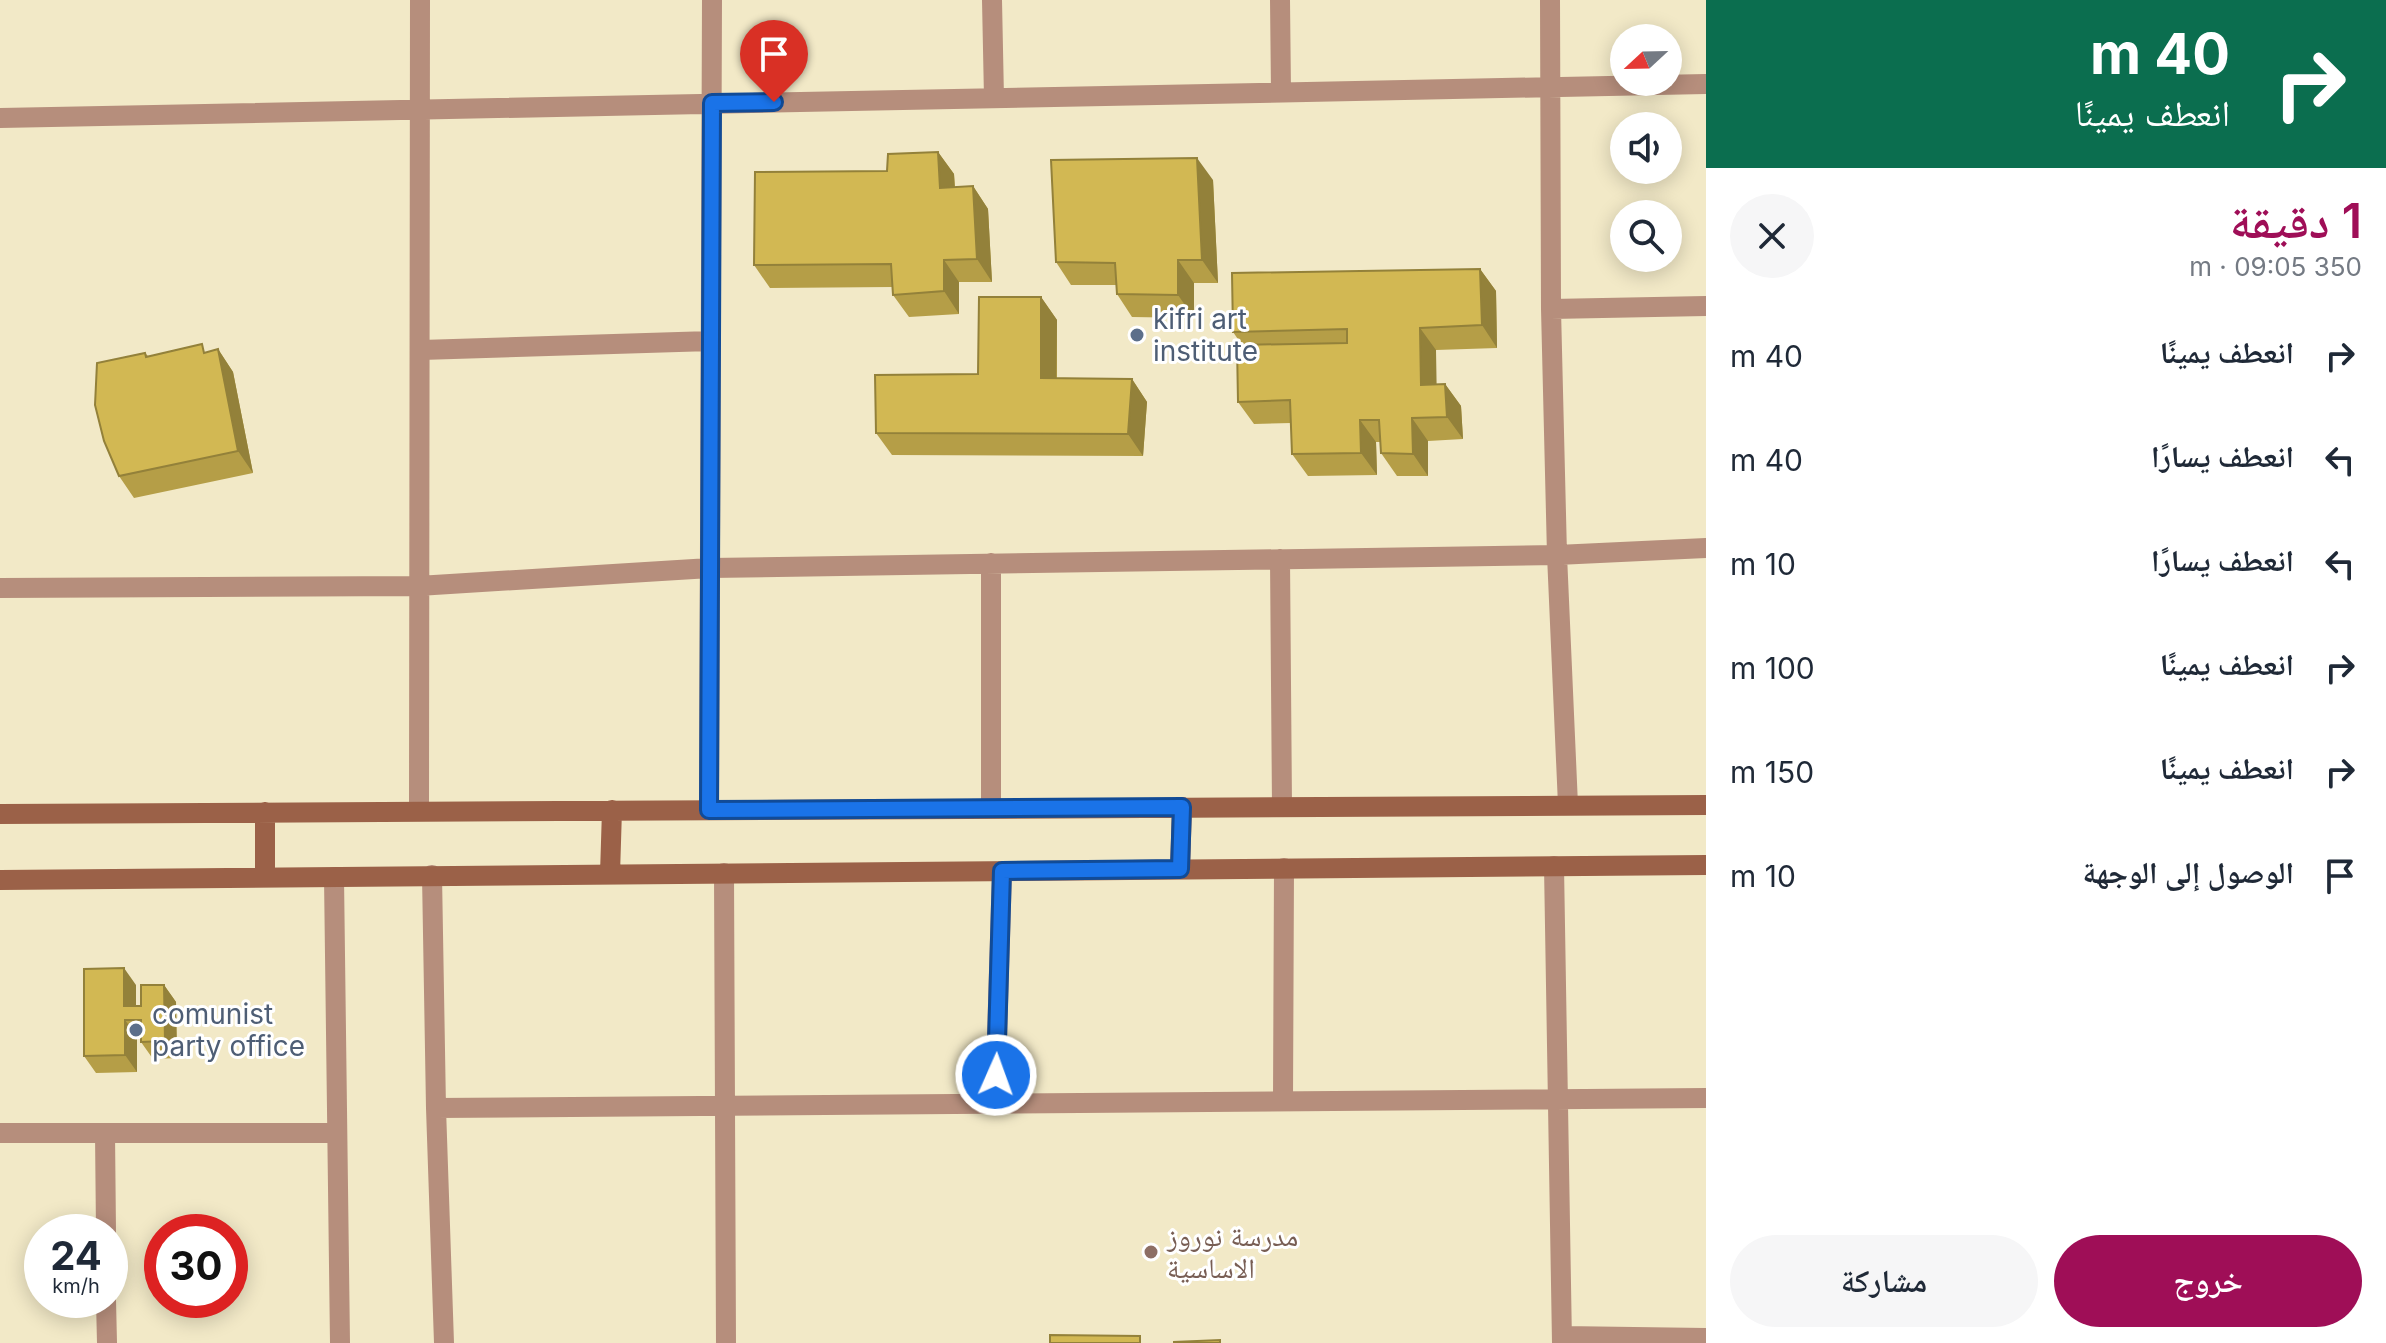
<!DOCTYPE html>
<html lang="ar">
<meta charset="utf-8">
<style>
body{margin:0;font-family:Inter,"Noto Naskh Arabic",sans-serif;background:#f6f6f7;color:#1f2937;direction:rtl;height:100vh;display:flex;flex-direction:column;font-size:30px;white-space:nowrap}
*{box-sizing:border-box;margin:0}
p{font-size:26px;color:#747a83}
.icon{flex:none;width:44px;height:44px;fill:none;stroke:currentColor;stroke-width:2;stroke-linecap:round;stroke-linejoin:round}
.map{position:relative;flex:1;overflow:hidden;direction:ltr}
.details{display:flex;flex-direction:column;background:#fff;width:680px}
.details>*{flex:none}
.guide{background:#0b6e4f;color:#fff;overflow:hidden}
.needle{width:52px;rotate:248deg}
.buttons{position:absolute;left:1610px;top:24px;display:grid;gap:16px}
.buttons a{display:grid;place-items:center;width:72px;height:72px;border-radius:50%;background:#fff;box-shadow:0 4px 20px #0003;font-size:40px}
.speed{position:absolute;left:24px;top:1214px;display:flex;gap:16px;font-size:40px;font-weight:700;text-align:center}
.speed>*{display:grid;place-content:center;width:104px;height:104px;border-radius:50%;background:#fff;box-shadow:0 4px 20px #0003;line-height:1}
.speed small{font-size:20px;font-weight:400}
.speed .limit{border:12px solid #d22;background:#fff;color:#111}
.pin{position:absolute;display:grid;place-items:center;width:68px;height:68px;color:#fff;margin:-82px -34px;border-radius:50% 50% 50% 0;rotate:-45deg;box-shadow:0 0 8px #0007}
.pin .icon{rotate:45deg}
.me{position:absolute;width:88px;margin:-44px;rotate:2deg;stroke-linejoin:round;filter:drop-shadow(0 0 6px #0008)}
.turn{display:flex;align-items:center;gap:28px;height:168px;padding:0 24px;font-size:36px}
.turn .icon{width:104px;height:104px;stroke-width:2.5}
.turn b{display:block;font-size:56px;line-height:68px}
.round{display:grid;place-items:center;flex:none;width:84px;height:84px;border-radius:42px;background:#f6f6f7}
.summary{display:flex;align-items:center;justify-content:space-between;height:136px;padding:0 24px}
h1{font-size:48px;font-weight:600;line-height:60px;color:#9f0e57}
.action{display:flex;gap:16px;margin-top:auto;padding:16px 24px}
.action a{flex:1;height:92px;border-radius:48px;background:#9f0e57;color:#fff;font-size:32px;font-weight:600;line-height:92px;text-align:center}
.action a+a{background:#f6f6f7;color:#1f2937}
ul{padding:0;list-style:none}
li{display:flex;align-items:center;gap:24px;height:104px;padding:0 24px}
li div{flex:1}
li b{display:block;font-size:30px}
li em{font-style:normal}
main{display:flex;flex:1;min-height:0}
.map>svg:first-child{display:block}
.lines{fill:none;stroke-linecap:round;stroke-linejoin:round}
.minor{stroke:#b68e7c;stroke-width:20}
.secondary{stroke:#9b6148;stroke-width:20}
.wall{fill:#b59e47}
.shaded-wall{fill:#93813a}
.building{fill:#d2b853;stroke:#93813a;stroke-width:2}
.route-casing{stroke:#114b97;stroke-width:20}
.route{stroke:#1a73e8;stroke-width:14}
.service-dot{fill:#5c6f8a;stroke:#fff;stroke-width:3}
.education-dot{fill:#8d6e63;stroke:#fff;stroke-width:3}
.labels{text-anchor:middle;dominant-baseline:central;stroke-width:6;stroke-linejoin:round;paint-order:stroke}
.service-label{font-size:28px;fill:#4e5e75;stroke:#fff;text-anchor:start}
.education-label{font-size:28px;fill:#785e54;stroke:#fff;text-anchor:start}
</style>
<main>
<section class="details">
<div class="guide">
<div class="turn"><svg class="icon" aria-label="right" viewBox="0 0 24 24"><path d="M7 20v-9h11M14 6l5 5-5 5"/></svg><div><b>40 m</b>انعطف يمينًا</div></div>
</div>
<div class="summary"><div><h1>1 دقيقة</h1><p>350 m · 09:05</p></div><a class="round"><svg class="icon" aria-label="close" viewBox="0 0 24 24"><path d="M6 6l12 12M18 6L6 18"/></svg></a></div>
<ul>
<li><svg class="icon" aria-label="right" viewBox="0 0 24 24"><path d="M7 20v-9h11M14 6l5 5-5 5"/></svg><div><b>انعطف يمينًا</b></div><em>40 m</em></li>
<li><svg class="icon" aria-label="left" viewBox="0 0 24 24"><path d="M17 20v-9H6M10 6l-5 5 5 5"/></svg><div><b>انعطف يسارًا</b></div><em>40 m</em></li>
<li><svg class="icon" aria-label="left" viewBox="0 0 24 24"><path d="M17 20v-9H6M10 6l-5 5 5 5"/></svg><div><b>انعطف يسارًا</b></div><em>10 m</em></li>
<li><svg class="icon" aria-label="right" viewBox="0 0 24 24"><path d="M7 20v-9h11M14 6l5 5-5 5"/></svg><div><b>انعطف يمينًا</b></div><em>100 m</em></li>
<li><svg class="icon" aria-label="right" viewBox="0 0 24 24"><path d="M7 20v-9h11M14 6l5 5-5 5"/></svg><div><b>انعطف يمينًا</b></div><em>150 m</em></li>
<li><svg class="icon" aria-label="arrive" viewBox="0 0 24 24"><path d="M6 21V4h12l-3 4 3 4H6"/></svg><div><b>الوصول إلى الوجهة</b></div><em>10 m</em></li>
</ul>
<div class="action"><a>خروج</a><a>مشاركة</a></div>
</section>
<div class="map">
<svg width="1706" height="1343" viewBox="0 0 1706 1343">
<rect width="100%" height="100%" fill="#f2e9c7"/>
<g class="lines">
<!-- minor -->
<path class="minor" d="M992 0 994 98
M1280 0 1281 92
M1550 0 1551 309 1557 555 1568 805
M0 118 1706 84
M1551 309 1706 306
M421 350 711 341
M1280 559 1282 807
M991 563V808
M0 588 418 586 710 568 1557 555 1706 548
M709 810 712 0
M419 811C418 541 421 270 420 0
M1554 866 1562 1343
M724 873 726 1343
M432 875 436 1108 444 1343
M334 877 340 1343
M1283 1101 1284 868
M995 1104 1002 871
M436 1108 1706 1098
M0 1133H337
M105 1133 106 1232
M106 1300 107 1343
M1562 1336 1706 1338"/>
<!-- secondary -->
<path class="secondary" d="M0 814 1706 805
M1180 869 1182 807
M610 874 612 810
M265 877V812
M0 880 1706 865"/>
</g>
<!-- wall -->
<path class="wall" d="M938 152 954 174 955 187 973 186 988 209 992 282H959V314L909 317 893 295 892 287 770 288 754 265 887 171Z
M1213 180 1218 283H1194V318L1132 317 1117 294 1116 285H1071L1056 262Z
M1480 269 1496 291 1497 348 1436 350V384H1445L1461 406 1463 439 1428 441V476H1397L1381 453V442H1376L1377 475 1308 476 1292 454 1291 423 1254 424 1238 402 1242 345 1233 332Z
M1041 297 1057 320V378L1132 379 1147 402 1143 456 892 455 876 433 978 374Z
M218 349 233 372 253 473 134 498 119 476 145 353 148 356 207 352Z
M136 985V1006H141L164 985 176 1002 177 1058 153 1059 141 1042V1037H137V1072L96 1073 84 1056Z"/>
<!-- shaded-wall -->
<path class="shaded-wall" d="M938 152 954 174 956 210 940 188Z
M1197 158 1213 180 1218 283 1202 260Z
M973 186 988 209 992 282 977 259Z
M944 260 959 282V314L944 291Z
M1178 260 1194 283V318L1178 295Z
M1480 269 1496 291 1497 348 1482 325Z
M1041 297 1057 320 1056 400 1041 378Z
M1420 328 1436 350 1437 407 1421 385Z
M218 349 233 372 253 473 238 451Z
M1132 379 1147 402 1143 456 1128 434Z
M1445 384 1461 406 1463 439 1447 417Z
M1412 418 1428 441V476L1413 454Z
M1360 420 1376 442 1377 475 1361 453Z
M124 968 136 985V1020L124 1006Z
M164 985 176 1002 177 1058 165 1041Z
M125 1020 137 1037V1072L125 1055Z"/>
<!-- building -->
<path class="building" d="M938 152 940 188 973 186 977 259 944 260V291L893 295 891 264 754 265 755 172 887 171 888 154Z
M1197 158 1202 260H1178V295L1117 294 1115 263 1056 262 1051 160Z
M1480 269 1482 325 1420 328 1421 385 1445 384 1447 417 1412 418 1413 454 1381 453 1379 420H1360L1361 453 1292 454 1290 400 1238 402 1237 345 1347 343V329L1233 332 1232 273Z
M979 297H1041V378L1132 379 1128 434 876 433 875 375 978 374Z
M202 344 204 353 218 349 238 451 119 476 104 441 95 405 97 363 145 353 146 357Z
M124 968V1006H141V985H164L165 1041 141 1042V1020H125V1055L84 1056V969Z
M1050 1335 1140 1336V1343H1050Z
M1220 1340V1343H1174V1342Z"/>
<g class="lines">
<!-- route casing -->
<g class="route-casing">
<path id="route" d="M774 102 712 103 709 810 1182 807 1180 869 1002 871 996 1075"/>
</g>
<!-- route -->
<use href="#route" class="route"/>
</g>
<!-- markers -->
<g class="service-dot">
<circle cx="1137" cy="335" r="8"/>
<circle cx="136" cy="1030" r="8"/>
</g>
<circle class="education-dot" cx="1151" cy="1252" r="8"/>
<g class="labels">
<!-- service labels -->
<g class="service-label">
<text x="1153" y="319">kifri art<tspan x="1153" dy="32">institute</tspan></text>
<text x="152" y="1014">comunist<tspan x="152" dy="32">party office</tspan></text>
</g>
<!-- education labels -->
<g class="education-label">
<text x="1167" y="1236">مدرسة نوروز<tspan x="1167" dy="32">الاساسية</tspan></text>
</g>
</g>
</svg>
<div class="buttons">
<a><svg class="needle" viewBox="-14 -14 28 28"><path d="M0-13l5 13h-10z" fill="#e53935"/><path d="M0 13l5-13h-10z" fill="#747a83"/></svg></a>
<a><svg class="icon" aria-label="sound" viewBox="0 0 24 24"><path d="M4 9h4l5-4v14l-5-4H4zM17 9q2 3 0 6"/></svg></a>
<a><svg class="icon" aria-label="search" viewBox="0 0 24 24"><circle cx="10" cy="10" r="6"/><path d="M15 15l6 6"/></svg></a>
</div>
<div class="speed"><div>24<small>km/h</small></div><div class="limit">30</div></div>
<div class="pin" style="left:774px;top:102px;background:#d93025"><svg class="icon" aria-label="arrive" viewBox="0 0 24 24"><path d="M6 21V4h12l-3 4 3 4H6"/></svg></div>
<svg class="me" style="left:996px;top:1075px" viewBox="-20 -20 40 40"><circle r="17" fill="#1a73e8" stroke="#fff" stroke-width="3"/><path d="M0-11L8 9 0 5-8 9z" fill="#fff"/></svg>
</div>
</main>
